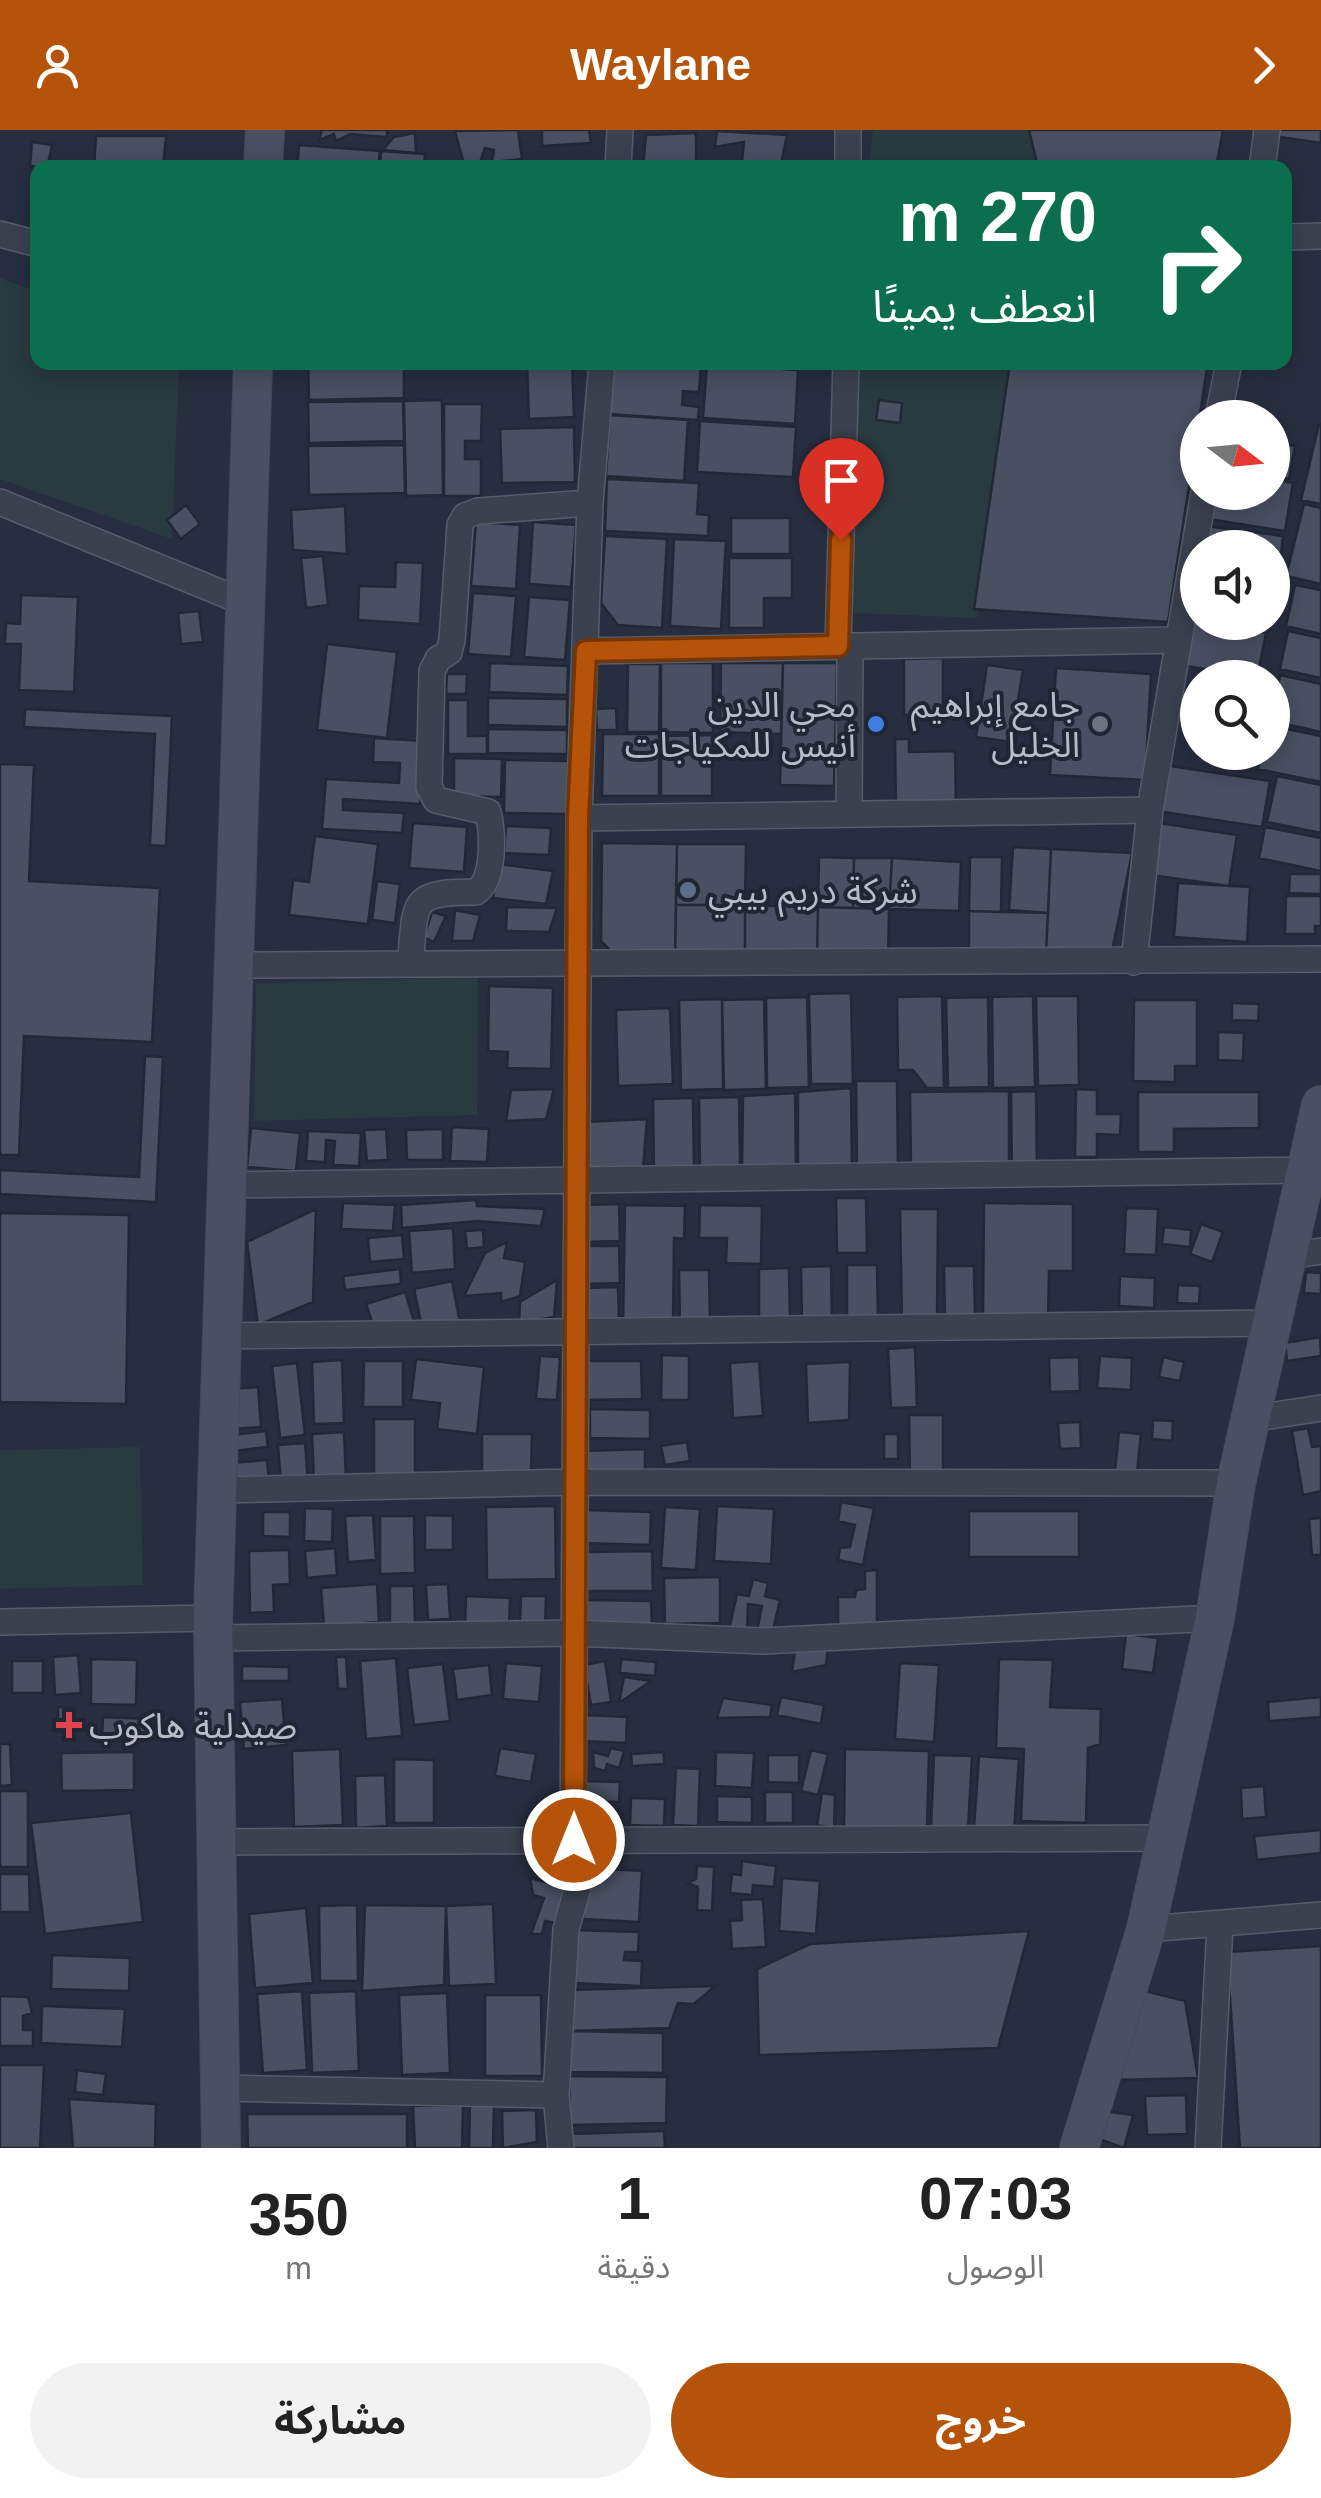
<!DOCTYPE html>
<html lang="ar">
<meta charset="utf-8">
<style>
body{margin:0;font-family:Helvetica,"Noto Sans Arabic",sans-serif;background:#f2f2f2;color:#222;direction:rtl;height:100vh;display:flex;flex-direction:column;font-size:38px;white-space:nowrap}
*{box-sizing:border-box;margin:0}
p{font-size:32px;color:#767676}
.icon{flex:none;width:55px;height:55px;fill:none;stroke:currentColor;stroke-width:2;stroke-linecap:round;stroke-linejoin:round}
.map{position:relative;height:2018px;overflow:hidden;direction:ltr}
.drawer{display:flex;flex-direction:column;background:#fff;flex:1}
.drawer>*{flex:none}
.top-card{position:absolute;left:30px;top:30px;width:1262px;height:210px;border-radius:20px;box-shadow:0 5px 25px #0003;direction:rtl;background:#0b6e4f;color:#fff;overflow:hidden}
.needle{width:65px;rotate:106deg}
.buttons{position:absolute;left:1180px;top:270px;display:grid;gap:20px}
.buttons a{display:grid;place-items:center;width:110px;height:110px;border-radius:50%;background:#fff;box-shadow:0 5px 25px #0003;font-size:50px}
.pin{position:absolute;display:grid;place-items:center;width:85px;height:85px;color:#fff;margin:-102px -42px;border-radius:50% 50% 50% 0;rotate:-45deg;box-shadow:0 0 10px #0007}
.pin .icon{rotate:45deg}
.me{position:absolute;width:110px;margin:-55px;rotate:0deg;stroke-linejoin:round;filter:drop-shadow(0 0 8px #0008)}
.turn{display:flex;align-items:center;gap:35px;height:210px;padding:0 30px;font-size:45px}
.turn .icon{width:130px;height:130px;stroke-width:2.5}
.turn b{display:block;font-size:70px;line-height:85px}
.eta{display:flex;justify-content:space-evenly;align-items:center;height:170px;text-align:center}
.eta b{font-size:60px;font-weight:700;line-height:70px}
.primary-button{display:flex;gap:20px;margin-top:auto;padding:20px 30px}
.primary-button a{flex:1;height:115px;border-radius:60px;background:#b45309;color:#fff;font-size:40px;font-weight:700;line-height:115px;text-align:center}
.primary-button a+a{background:#f2f2f2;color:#222}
header{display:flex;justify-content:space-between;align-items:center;height:130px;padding:0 30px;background:#b45309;color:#fff;font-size:45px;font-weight:700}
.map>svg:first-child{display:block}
.green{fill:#293a40}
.building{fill:#495062;stroke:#222836;stroke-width:2.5}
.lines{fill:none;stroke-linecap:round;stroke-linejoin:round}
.minor-casing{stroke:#565c69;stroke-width:28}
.secondary-casing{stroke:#454a58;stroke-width:40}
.minor{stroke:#3b414f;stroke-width:25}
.secondary{stroke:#4a5061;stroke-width:38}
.route-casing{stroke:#753606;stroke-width:25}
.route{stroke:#b45309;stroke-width:18}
.shop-dot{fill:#3f7fe0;stroke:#202634;stroke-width:4}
.worship-dot{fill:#6b7280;stroke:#202634;stroke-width:4}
.service-dot{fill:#5c6f8a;stroke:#202634;stroke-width:4}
.health-dot{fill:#e0444e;stroke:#202634;stroke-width:4}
.labels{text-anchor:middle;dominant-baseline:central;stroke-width:8;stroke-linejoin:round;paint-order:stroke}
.poi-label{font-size:35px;fill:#b8bcc9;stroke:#202634;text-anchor:end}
</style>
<header><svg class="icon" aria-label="forward" viewBox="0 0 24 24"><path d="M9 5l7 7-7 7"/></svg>Waylane<svg class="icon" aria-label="person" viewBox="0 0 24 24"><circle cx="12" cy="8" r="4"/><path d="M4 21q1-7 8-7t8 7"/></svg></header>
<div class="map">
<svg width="1321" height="2018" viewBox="0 0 1321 2018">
<rect width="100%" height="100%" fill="#272e3f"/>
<!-- green -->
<path class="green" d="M873 0H1047L1041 37 869 38Z
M0 148 37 161 38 232 179 233 172 409 0 349Z
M858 233H1016L977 488 850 483Z
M478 846 477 985 254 991 256 854Z
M140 1317 143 1455 0 1459V1320Z"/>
<!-- building -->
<path class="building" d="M322 0H388L386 7 350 4 336 11 334 4 319 10Z
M518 0 522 29 492 32 494 20 485 18 479 35 464 34 455 1Z
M542 0H589L591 13 542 16Z
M1029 0H1223L1216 38H1038Z
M1275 0H1321V13L1274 6Z
M717 1 787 5 781 34 742 33 744 12 715 17Z
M415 3 416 23 383 20 394 7Z
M696 3V38H643L646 5Z
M96 6H166L163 38 94 37Z
M32 12 52 15 47 38 30 36Z
M299 15 380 21 378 38H297Z
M381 21 425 24 424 38H380Z
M308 232H404V268L309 270Z
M527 232H572L574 287 529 289Z
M611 232 701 234 699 262 683 261 682 275 699 277 698 290 608 284Z
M1010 232H1208L1168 492 974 479Z
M707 234 798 240 795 294 703 288Z
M442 270 443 365 406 366 404 271Z
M879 270 902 273 900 293 876 290Z
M403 271 404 311 309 313 308 272Z
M444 274H482L481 311H465V329H481V366H444Z
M610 285 688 290 684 351 606 346Z
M700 291 796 297 793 347 697 342Z
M1319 294 1321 295V374L1301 370Z
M574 297 575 352 502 353 500 299Z
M1272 312 1295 316 1289 349 1272 346Z
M404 315 405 363 309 365 308 316Z
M607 349 699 353 697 384 709 385 708 406 605 401Z
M1272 349 1293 353 1285 401 1208 389 1212 362H1272Z
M1304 374 1321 378V454L1286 446Z
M186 375 200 394 181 409 167 390Z
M345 376 347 424 293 420 291 380Z
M731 388H790V424H731Z
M476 392 520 395 516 459 471 456Z
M533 392 576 395 571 457 529 454Z
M1206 396 1283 406 1279 444 1272 443V418H1204Z
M605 406 667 409 662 498 618 495 601 473Z
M674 409 726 411 721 499 670 496Z
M323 426 328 475 306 478 301 428Z
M729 428H792V468H764V498H729Z
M396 432 423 433 420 494 358 490 359 456 395 457Z
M1295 455 1321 460V504L1286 496Z
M473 463 516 466 511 527 468 524Z
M21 465 78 467 74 562 19 560 21 514H5L6 493 20 494Z
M529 467 570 470 565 530 524 527Z
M199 481 203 512 181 514 178 483Z
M1190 488 1266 503 1257 548 1180 535Z
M1288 501 1321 508V548L1280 539Z
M327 514 397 522 387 608 317 600Z
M943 528V585H904V529Z
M490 533 568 536 567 565 489 562Z
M661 533H713V603L661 602Z
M721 533H783L781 604 720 602Z
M783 533H837L834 656 780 655Z
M628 534H660L659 602H627Z
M987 535 1023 540 1011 612 976 607Z
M1056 538 1151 544 1145 650 1050 645Z
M447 544H467L466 564H446Z
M1280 545 1321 554V602L1272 591Z
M488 568 567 569V597L488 595Z
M448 570H468V606H487V624H448Z
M616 578 617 600H597L596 579Z
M25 579 172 586 166 716 150 715 155 604 24 597Z
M1272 596 1321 606V652L1258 639 1262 622H1272Z
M488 599 567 600V624L488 623Z
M603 604H659V666H602Z
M712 605V666H661V606Z
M374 608 423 611 420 674 343 669V680L404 683 402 703 322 699 326 649 399 653 400 633 373 632Z
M895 609H909V622L955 621 956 678 896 679Z
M454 628 502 629 501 667 454 666Z
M505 630 569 631 567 684 504 683Z
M0 634 34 635 29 751 160 758 152 912 24 906 19 1025H0Z
M1164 635 1270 651 1262 697 1157 681Z
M1277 646 1321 655V703L1267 692Z
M413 693 467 697 464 742 409 738Z
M1159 693 1237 705 1229 756 1151 745Z
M506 696 551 698 549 725 504 723Z
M1265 697 1321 708V741L1259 728Z
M315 706 378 714 368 794 289 785 293 750 309 752Z
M602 713 677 714 675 827 616 826 601 811Z
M677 714H746L745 775H676Z
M1013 717 1051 719 1048 783 1009 780Z
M1051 719 1132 723 1111 826 1046 823Z
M819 727 854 728 853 778 818 777Z
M970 727H1002L1001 782 969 781Z
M854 728H892L889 779 853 778Z
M892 728 961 732 959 781 889 779Z
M498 734 553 741 546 774 493 768Z
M1290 744H1321V764L1289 763Z
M377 751 400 754 395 793 372 790Z
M1178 753 1250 757 1247 812 1174 807Z
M1286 766H1321V796H1315V804H1285Z
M676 775H745V828L675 827Z
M745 775 818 777 817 828H745Z
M507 777 557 778 549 802 506 801Z
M818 777 889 779 888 831 817 828Z
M455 780 480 785 473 811H452Z
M969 781 1048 783 1046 823 969 822Z
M432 782 446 786 434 812 424 807Z
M489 856 553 858 551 939 507 938 508 922 488 921Z
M851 863 853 954H811L809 864Z
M942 866 944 958H927L913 940H898L897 867Z
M1033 866 1035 957 993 958 992 867Z
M1036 866H1078L1079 955 1038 956Z
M807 867 809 957 767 958 766 868Z
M988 867 989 957 948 958 946 868Z
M722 869 723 959 681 960 679 870Z
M764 869 766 959 724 960 722 870Z
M1134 870H1197V936H1175V952L1133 951Z
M1232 873 1259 874 1258 891 1232 890Z
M670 878 673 954 618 956 616 880Z
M1218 902 1244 903 1243 931 1218 930Z
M145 926 163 927 156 1072 0 1064V1040L139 1047Z
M856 951H897L898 1041 857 1042Z
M851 958 852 1039 798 1040V962Z
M554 959 546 989 506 991 511 960Z
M1076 959 1097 960V984H1121L1120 1005 1097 1004V1027H1075Z
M1009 961V1036L911 1037 910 962Z
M1036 961 1037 1040H1012L1011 962Z
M1138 962H1259V998L1174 999V1022H1138Z
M795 963 796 1043 742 1044 743 966Z
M739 967 740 1039 700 1040 699 968Z
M693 968 694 1040 654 1041 653 969Z
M647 989 643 1039 585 1046V992Z
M452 997 489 999 487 1032 450 1031Z
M251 998 300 1003 296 1041 247 1037Z
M386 999 388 1030 367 1031 364 1000Z
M443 999V1030H407L406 1000Z
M308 1001 361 1003 359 1036 333 1035 335 1011 326 1010 325 1032 306 1031Z
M836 1068H866L867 1123H837Z
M476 1070 477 1076 545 1079 541 1096 477 1091 402 1098 401 1075Z
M343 1073 395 1075 393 1101 341 1099Z
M984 1073 1073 1074V1141H1049L1048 1190 983 1189Z
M619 1074 620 1111 585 1112 584 1075Z
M625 1075 685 1076 684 1109 674 1108 673 1196 623 1195Z
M700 1075 762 1076 761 1134 726 1133 727 1108H699Z
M1126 1078 1158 1079 1156 1125 1124 1124Z
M316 1079 313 1172 258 1195 247 1112Z
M900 1079H938L937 1190H902Z
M0 1083 129 1085 126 1274 0 1272Z
M1201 1094 1223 1102 1212 1132 1190 1124Z
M1164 1097 1191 1100 1190 1117 1162 1114Z
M453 1098 455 1139 412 1143 409 1101Z
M483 1100 484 1117 467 1119 465 1101Z
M402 1105 404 1129 370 1132 368 1108Z
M507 1112 504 1128 525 1132 520 1166 501 1172V1163L464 1166 485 1123Z
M584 1116H619L620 1153 585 1154Z
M847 1135H877L878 1190 847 1191Z
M831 1136 832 1192H802L801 1137Z
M944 1136H974L975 1191H945Z
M789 1138 790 1194H759V1139Z
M400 1139 401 1154 345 1160 343 1146Z
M679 1140H709L710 1195 680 1196Z
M1306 1142 1321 1143V1164L1304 1163Z
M1120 1146 1155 1148 1154 1178 1119 1176Z
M557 1150 554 1187 519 1193 520 1172Z
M452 1151 462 1203 425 1211 414 1159Z
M1178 1155 1200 1156 1199 1174 1177 1173Z
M618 1157 619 1194 584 1195 583 1158Z
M405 1162 417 1201 379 1213 366 1174Z
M1320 1207 1321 1226 1287 1231 1285 1213Z
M915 1217 917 1277 891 1278 888 1219Z
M662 1225 689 1226V1270H661Z
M540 1226 560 1227 557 1270 536 1269Z
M1100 1226 1132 1228 1131 1260 1097 1258Z
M1079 1227 1080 1261 1050 1262 1049 1228Z
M1163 1227 1184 1232 1180 1251 1159 1247Z
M416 1229 484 1237 477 1304 437 1299 440 1273 411 1270Z
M342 1230 344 1293 314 1294 312 1232Z
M364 1231H403V1277H363Z
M580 1231H641L642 1269 581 1270Z
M759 1231 763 1286 733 1288 730 1233Z
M850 1232 849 1290 808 1293 806 1234Z
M297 1233 305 1305 280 1308 272 1236Z
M258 1257 261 1297 232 1299 229 1259Z
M590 1279 650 1280V1309L590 1308Z
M909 1285H943V1344H910Z
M374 1289H415V1347L374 1346Z
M1153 1290 1173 1291 1172 1311 1152 1309Z
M1080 1292 1081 1318 1060 1319 1058 1293Z
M1308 1298 1312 1317 1321 1316V1361L1303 1365 1292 1301Z
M266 1301 268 1317 233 1321 232 1305Z
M344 1302 346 1349 314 1351 312 1304Z
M1119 1302 1141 1304 1137 1342 1115 1340Z
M482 1304H532L531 1344H482Z
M884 1304H898V1329H884Z
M687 1312 690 1331 665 1335 661 1316Z
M305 1313 308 1351 281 1353 278 1315Z
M645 1319V1341L586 1342 585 1321Z
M267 1330 269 1352 231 1355 230 1333Z
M841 1372 874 1378 863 1435 838 1430 840 1418 850 1417 855 1395 838 1391Z
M555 1376 556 1449 487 1450 486 1377Z
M717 1376 774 1379 771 1434 714 1431Z
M665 1377 700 1379 696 1440 661 1438Z
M305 1378 333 1379 332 1412 304 1411Z
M584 1380 651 1382 650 1415 583 1413Z
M969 1381H1079V1427H969Z
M263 1382H290V1407L263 1406Z
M373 1385 376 1430 348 1432 345 1386Z
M425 1385 453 1386V1420H425Z
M380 1386H414L415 1443 380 1444Z
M1321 1388V1425H1312L1309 1389Z
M335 1418 337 1445 307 1448 305 1421Z
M289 1420 290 1454 273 1455 274 1482 250 1483 249 1421Z
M652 1421 653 1461H586V1422Z
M877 1440V1498H838V1467H855L856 1460 865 1459V1441Z
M720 1447V1493L665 1494 664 1448Z
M753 1449 768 1453 765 1466 780 1470 772 1504 757 1501 762 1476 748 1474 747 1508 728 1504 737 1464 749 1466Z
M377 1454 379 1492 324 1496 321 1458Z
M448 1454 450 1489 428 1490 426 1455Z
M390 1456H414L415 1497H390Z
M466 1466 510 1468 509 1497 465 1495Z
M521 1466H546L545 1496 520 1495Z
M583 1470 651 1471 652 1495 583 1494Z
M1126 1504 1158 1508 1153 1543 1122 1539Z
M796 1513 828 1517 826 1535 792 1542Z
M78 1525 81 1563 55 1565 53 1527Z
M336 1527H346L348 1559H338Z
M396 1528 402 1606 366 1609 360 1531Z
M91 1529 137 1530 136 1575 91 1574Z
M621 1529 656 1532 655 1546 620 1543Z
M999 1529 1053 1530 1050 1577 1101 1579 1100 1614 1088 1618 1086 1693 1021 1691 1024 1619 996 1618Z
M12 1531H43V1563H12Z
M605 1531 611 1572 591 1575 584 1535Z
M506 1533 542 1536 539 1572 503 1569Z
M900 1533 939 1535 934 1612 895 1609Z
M443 1534 450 1591 414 1595 407 1538Z
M489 1535 492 1565 457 1570 453 1539Z
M242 1536 289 1537V1551H242Z
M624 1547 651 1551 619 1573Z
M781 1567 824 1575 821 1594 777 1585Z
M1321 1567V1587L1269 1591 1268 1572Z
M723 1568 772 1575 770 1587 717 1588Z
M282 1569 286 1615 244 1619 240 1572Z
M58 1577H73L74 1602H58Z
M585 1585 627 1587 626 1613 583 1611Z
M103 1587 147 1589 146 1610 102 1609Z
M0 1614H10L12 1655 0 1656Z
M500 1618 536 1624 531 1652 495 1646Z
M611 1618 624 1621 619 1638 607 1634 605 1641 594 1638 593 1622 608 1626Z
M340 1619 343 1695 294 1697 292 1621Z
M845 1619 929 1621 927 1700 844 1699Z
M811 1620 828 1624 818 1665 801 1661Z
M134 1622V1660L62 1661 61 1623Z
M664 1622V1634L632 1636 631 1624Z
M716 1622 754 1623 752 1658 715 1656Z
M768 1625H799V1653L768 1652Z
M934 1625 972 1626 968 1699 931 1697Z
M979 1626 1019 1629 1014 1701 974 1698Z
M394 1629 434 1630V1693H394Z
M676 1638 700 1639 698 1696 673 1695Z
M385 1645 387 1696 356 1698 355 1646Z
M584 1651 620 1652 619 1672 584 1671Z
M1264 1656 1266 1687 1242 1689 1241 1658Z
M0 1661H28V1737H0Z
M765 1662H793V1693H765Z
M822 1663 835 1665 834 1698 817 1695Z
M717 1666 752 1667V1693L717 1692Z
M631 1668 665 1669 664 1696 630 1695Z
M611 1679V1694L582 1695V1680Z
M131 1683 143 1792 45 1804 31 1693Z
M1321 1700V1723L1257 1730 1254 1706Z
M742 1731 776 1736 774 1757 753 1755 752 1765 730 1763 732 1744 741 1745Z
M697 1736 714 1737 712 1781 697 1780 698 1757 688 1753 696 1749Z
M586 1738 642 1741 639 1792 583 1789Z
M0 1744H29L30 1782H0Z
M530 1748 574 1759 556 1793 545 1791 542 1804H531L544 1768 533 1765Z
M782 1748 820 1751 816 1804 779 1801Z
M763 1769 766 1817 732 1819 730 1791 742 1790 741 1770Z
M493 1774 496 1854 449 1856 446 1776Z
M357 1775 358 1851H320L319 1776Z
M365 1775 446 1776 444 1855 362 1861Z
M306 1778 313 1853 255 1858 249 1784Z
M572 1800 639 1802 638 1822H625L624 1830 642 1831 641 1856 571 1853Z
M1029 1801 998 1918 759 1925 757 1839 810 1814Z
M1321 1816V2018H1240L1227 1822Z
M52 1825 130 1828 129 1861 51 1859Z
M715 1856 694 1874 678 1873 669 1898 570 1901 569 1860Z
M1141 1860 1185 1871 1198 1948 1115 1950Z
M302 1861 307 1940 263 1943 257 1864Z
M356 1861 359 1941 312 1943 309 1863Z
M447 1863 450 1943 402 1945 399 1865Z
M485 1865H541L542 1946H485Z
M0 1866 28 1867 32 1883 23 1886V1900H33V1916H0Z
M42 1876 125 1879 122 1917 41 1913Z
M570 1901 663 1903V1943L568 1942Z
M0 1935H44L40 2018H0Z
M77 1940 106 1944 103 1965 75 1962Z
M569 1946 667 1947 666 1993 570 1995Z
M1186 1965 1187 2004 1147 2005 1145 1966Z
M69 1969 156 1974 155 2018H73Z
M470 1974H494L493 2018H469Z
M463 1975 462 2018H415L413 1976Z
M536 1980 537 2012 503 2018 502 1981Z
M1096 1980 1133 1985 1124 2018 1088 2005Z
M247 1984H407V2018H248Z
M664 2001 665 2018H571L570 2004Z"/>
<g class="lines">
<!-- minor casing -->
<g class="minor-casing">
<path id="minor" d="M848 0V38
M618 38 620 0
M1262 38 1267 0
M0 104 38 114
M1285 107 1321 106
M1218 288 1229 232
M0 372 246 473
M838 516 846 232
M586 521 1176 510
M849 684 850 516
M579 688 1150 680
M1134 832 1150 680 1204 362
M410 834C417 772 407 762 476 762 495 749 493 703 488 682L436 670 429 657 432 541 438 529 449 522 452 510 460 395 465 386 478 381 590 373
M234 835 1321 829
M227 1055 1305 1040
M1287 1126 1321 1121
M222 1206 1272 1193
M1250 1289 1321 1278
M217 1360 576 1352 1236 1353
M0 1492 213 1488
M213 1508 575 1503 763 1511 1215 1488
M218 1712 1165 1708
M1146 1799 1321 1785
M222 1958 556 1965
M561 2018 556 1965 566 1799 578 1757 573 1710 579 688 590 373 602 232
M1208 2018 1220 1795"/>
</g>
<!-- secondary casing -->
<g class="secondary-casing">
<path id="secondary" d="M263 38 265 0
M221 2018 213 1488 253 232
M1079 2018 1146 1799 1215 1488 1236 1353 1321 975"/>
</g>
<!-- minor -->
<use href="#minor" class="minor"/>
<!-- secondary -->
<use href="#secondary" class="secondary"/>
</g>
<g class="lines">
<!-- route casing -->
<g class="route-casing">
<path id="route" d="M574 1710 578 688 586 521 838 516 841 410"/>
</g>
<!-- route -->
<use href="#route" class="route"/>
</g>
<!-- markers -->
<circle class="shop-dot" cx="876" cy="594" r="10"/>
<circle class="worship-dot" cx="1100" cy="594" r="10"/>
<circle class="service-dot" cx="688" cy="760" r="10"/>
<path class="health-dot" d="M64 1580h10v10h10v10h-10v10h-10v-10h-10v-10h10z"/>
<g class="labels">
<!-- poi labels -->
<g class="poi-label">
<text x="856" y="574">محي الدين<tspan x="856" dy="40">أنيس للمكياجات</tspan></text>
<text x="1080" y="574">جامع إبراهيم<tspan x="1080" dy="40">الخليل</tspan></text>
<text x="708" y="760" text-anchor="start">شركة دريم بيبي</text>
<text x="89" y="1595" text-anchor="start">صيدلية هاكوب</text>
</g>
</g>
</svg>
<div class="buttons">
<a><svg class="needle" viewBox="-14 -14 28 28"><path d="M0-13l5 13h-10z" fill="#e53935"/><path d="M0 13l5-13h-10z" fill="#767676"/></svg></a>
<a><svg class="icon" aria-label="sound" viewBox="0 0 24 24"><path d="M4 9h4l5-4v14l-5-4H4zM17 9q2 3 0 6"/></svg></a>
<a><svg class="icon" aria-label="search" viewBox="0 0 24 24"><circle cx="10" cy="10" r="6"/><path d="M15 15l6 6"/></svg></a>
</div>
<div class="pin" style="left:841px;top:410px;background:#d93025"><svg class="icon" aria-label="arrive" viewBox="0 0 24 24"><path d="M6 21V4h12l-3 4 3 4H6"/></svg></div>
<svg class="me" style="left:574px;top:1710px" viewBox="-20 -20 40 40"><circle r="17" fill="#b45309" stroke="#fff" stroke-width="3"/><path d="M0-11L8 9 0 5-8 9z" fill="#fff"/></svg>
<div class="top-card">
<div class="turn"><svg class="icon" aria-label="right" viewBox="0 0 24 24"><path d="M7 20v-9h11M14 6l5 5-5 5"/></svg><div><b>270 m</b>انعطف يمينًا</div></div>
</div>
</div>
<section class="drawer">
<div class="eta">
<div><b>07:03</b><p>الوصول</p></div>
<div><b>1</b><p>دقيقة</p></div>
<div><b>350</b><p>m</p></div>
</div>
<div class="primary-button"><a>خروج</a><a>مشاركة</a></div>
</section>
